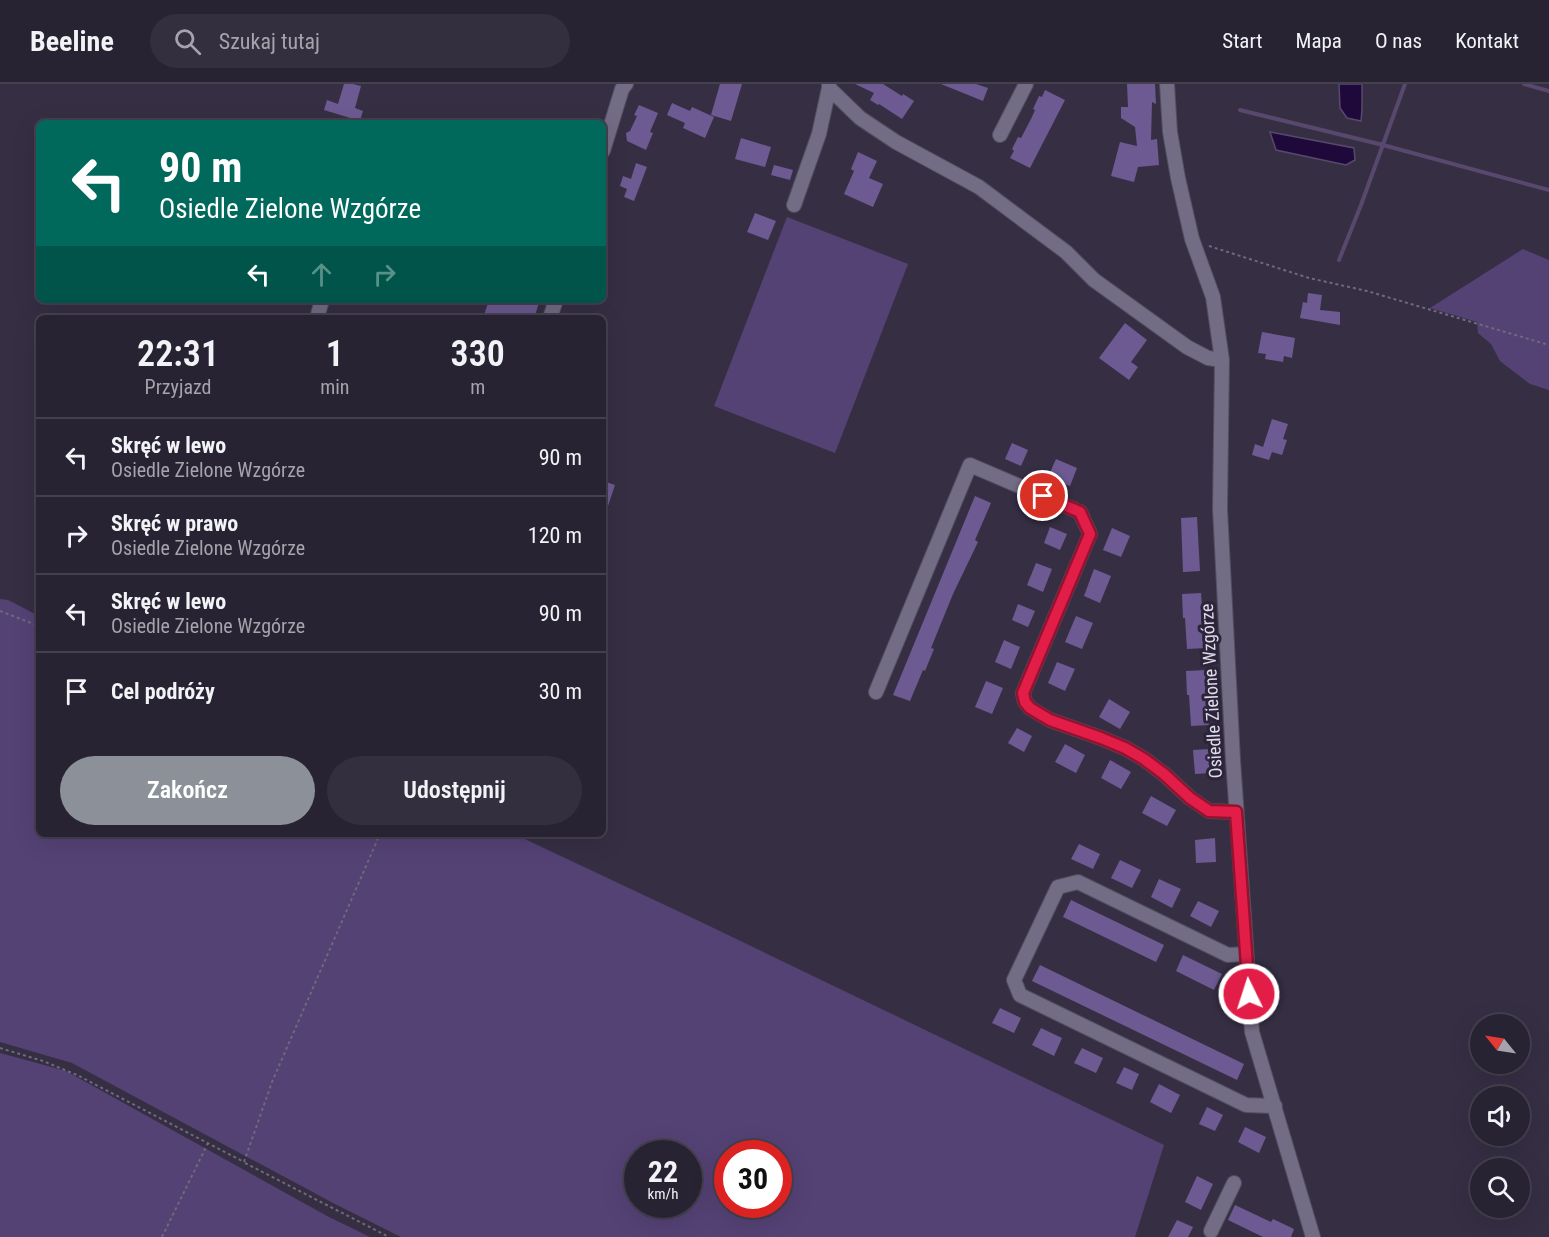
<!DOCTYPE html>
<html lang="pl">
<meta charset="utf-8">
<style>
body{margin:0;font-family:"Roboto Condensed",sans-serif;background:#342f3f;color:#f1f3f6;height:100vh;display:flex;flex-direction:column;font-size:22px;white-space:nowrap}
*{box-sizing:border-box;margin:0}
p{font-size:20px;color:#a5a4ac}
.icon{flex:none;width:33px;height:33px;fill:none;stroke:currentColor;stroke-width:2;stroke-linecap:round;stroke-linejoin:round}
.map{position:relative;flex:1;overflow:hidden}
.sheet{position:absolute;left:36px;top:231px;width:570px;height:522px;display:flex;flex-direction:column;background:#282333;border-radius:9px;box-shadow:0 6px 24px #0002,0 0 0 2px #44404e}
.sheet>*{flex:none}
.guide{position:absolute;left:36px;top:36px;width:570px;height:183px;border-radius:9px;box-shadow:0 6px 24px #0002,0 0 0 2px #44404e;background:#00695c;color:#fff;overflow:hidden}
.needle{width:39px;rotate:300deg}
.buttons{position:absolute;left:1470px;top:930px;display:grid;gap:12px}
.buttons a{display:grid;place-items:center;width:60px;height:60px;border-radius:50%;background:#282333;box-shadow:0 6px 24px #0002,0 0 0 2px #44404e;font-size:30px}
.speed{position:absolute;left:624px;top:1056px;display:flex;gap:12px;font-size:30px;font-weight:700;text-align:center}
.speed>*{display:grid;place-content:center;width:78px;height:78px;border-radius:50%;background:#282333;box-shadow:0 6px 24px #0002,0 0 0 2px #44404e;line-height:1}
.speed small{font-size:15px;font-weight:400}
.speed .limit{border:9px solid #d22;background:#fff;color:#111}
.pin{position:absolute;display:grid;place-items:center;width:51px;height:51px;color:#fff;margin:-26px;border:3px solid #fff;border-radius:50%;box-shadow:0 2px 6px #0007}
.me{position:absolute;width:66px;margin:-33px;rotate:356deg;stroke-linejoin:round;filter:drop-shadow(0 0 4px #0008)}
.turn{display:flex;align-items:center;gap:21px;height:126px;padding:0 24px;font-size:27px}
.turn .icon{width:78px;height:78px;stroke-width:2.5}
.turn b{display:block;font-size:42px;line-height:51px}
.lanes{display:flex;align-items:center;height:57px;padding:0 24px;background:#0003;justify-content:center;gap:30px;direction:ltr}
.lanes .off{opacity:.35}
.eta{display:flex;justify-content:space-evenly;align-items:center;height:102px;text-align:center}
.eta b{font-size:36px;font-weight:600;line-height:42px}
.action{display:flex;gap:12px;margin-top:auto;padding:12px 24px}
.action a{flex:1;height:69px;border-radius:36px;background:#8c9099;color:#fff;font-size:24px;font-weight:600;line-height:69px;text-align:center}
.action a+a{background:#342f3f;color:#f1f3f6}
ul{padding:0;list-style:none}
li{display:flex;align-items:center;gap:18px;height:78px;padding:0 24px;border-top:2px solid #44404e}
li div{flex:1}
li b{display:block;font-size:22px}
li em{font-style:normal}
header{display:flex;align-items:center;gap:36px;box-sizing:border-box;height:84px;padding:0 30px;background:#282333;border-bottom:2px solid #44404e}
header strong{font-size:28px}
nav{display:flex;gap:33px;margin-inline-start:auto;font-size:21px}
.search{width:420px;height:54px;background:#342f3f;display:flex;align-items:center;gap:15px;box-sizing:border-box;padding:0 21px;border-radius:33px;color:#a5a4ac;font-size:22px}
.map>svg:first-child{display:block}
.green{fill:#544275;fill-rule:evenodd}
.water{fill:#1e093a;stroke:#58486e;stroke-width:1.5}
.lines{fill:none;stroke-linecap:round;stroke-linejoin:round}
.stream{stroke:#58486e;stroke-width:4}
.building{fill:#6d5a92}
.minor-casing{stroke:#534e5f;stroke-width:16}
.path{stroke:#6f697b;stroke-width:2;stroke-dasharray:3 3;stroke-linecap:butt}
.minor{stroke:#736c85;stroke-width:14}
.route-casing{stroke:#92132f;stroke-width:15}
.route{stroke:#e11d48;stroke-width:10}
.labels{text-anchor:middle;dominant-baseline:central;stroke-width:6;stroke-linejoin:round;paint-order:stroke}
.street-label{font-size:18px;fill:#dfdbe9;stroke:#2c253a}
</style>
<header>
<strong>Beeline</strong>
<div class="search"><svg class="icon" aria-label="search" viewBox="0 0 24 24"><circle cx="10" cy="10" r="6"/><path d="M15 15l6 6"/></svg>Szukaj tutaj</div>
<nav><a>Start</a><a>Mapa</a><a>O nas</a><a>Kontakt</a></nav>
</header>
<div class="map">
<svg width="1549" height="1153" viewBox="0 0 1549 1153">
<rect width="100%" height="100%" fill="#362f44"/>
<!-- green -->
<path class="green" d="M787 133 908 180 835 369 714 322Z
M1523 165 1549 176V306L1530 300 1500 277 1491 260 1478 249 1477 238 1430 224Z
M0 515 8 516 39 532V750H514L701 838 1164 1061 1135 1153H401L335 1120 72 979 0 958ZM638 1070H688V1120H638ZM728 1070H778V1120H728Z
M0 969 66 987 327 1132 370 1153H0Z"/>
<!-- water -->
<path class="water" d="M1339 0H1362V25L1361 37 1347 34 1340 24Z
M1270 48 1354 64 1355 76 1346 81 1276 66Z"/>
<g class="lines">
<!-- stream -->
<path class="stream" d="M1524 0 1549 7
M1240 26 1383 61 1549 106
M1339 176 1361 121 1405 0"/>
</g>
<!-- building -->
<path class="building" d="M344 0H353L361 2 355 24 363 27 360 37 324 26 327 16 338 20Z
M720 0H742L731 37 711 31Z
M855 0H883L902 12 903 10 914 17 902 35 879 20 878 21 870 16 874 9Z
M941 0H976L988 4 983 17Z
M1127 0H1155L1156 20 1152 18 1151 56 1157 55 1159 81 1138 83 1134 98 1111 92 1120 58 1137 62 1135 43 1121 34V23H1128Z
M1045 6 1065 16 1030 84 1010 74 1014 67 1012 65 1018 53 1021 54 1032 33 1035 26 1033 25 1039 12 1042 13Z
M672 19 690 27 692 23 714 33 705 54 683 44 685 39 667 31Z
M639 21 658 29 650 48 653 49 646 66 627 57 626 49 630 47 637 32 634 31Z
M741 54 771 63 765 83 735 75Z
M858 68 877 77 869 94 883 100 873 123 844 110 854 87 851 85Z
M636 79 647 83 634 117 624 113 627 105 620 102 623 92 631 95Z
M774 81 793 86 790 96 771 91Z
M755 129 776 137 768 156 747 148Z
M1308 209 1322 211 1320 226 1340 228V241L1300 234 1303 218 1307 219Z
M489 216H540L534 234H483Z
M1125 239 1147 256 1131 278 1138 283 1129 296 1099 274Z
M1262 248 1295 254 1292 274 1284 272 1283 278 1265 275 1266 270 1258 269Z
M1272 335 1288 340 1283 355 1287 356 1282 371 1272 368 1269 376 1252 371 1255 360 1263 363Z
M1012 359 1028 366 1021 382 1005 375Z
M1056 375 1077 384 1070 402 1048 393Z
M603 397 615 401 605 431H603Z
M975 412 991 419 975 456 978 458 953 510 931 564 934 565 925 587 923 586 910 617 893 611Z
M1197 433 1200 487 1183 488 1181 434Z
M1050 443 1067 450 1060 466 1044 459Z
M1112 444 1130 452 1121 473 1103 466Z
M1036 479 1052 485 1043 508 1027 501Z
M1094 485 1111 492 1100 519 1084 512Z
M1201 509 1205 564 1187 565 1185 534H1183L1182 510Z
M1018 520 1035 527 1028 543 1012 536Z
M1076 532 1093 539 1082 565 1065 558Z
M1004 556 1020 563 1011 585 995 578Z
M1057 578 1075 585 1065 607 1048 599Z
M1206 586 1209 641 1191 642 1189 611H1187L1186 587Z
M986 597 1003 604 992 630 975 623Z
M1109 615 1130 628 1120 645 1099 633Z
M1017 644 1032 652 1024 668 1008 659Z
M1065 660 1085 671 1076 689 1055 678Z
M1210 665 1211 689 1195 690 1193 666Z
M1110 676 1131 688 1121 705 1101 694Z
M1151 712 1176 726 1167 742 1142 729Z
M1215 754 1216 778 1196 779 1195 756Z
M1079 760 1100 770 1093 785 1071 775Z
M1120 776 1141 786 1132 804 1111 794Z
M1159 795 1181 805 1172 824 1151 813Z
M1071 816 1164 861 1156 878 1063 833Z
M1198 817 1219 827 1211 843 1190 832Z
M1183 871 1222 890 1214 906 1176 887Z
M1040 881 1244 980 1237 996 1032 897Z
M1000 924 1021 934 1014 949 992 939Z
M1041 944 1062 954 1054 972 1032 961Z
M1082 964 1103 974 1096 989 1074 979Z
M1124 983 1139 990 1132 1006 1116 999Z
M1159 1000 1180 1011 1171 1029 1150 1018Z
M1207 1023 1223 1031 1215 1047 1199 1040Z
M1245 1043 1266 1053 1259 1069 1238 1058Z
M1197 1092 1213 1100 1201 1126 1185 1118Z
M1235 1121 1271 1138 1273 1135 1294 1145 1291 1153H1263L1228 1136Z
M1177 1136 1193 1143 1188 1153H1168Z"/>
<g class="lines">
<!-- minor casing -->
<g class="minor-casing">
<path id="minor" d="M829 0V4L860 34 896 58 979 103 1066 168 1094 196 1187 263 1208 274 1222 276
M1167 0 1170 48 1178 94 1192 155 1213 213 1222 276 1220 425 1233 676 1252 948 1313 1153
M1000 51 1026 0
M603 67 622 5 626 0
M794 121 819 50 829 4
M317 234 322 216
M550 234 556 216
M876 608 970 381 1080 428 1090 450 1023 609 1025 618 1030 624 1050 636 1101 654 1125 664 1144 675 1164 690 1190 714 1209 727 1236 728
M1246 870 1228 871 1078 798 1058 803 1014 896 1020 911 1246 1021 1275 1022
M1211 1147 1234 1099"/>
</g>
<!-- path -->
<path class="path" d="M1209 162 1309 194 1367 207 1549 261
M0 527 39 542
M0 964 43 977 77 991 244 1078 272 998 380 750
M245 1079 389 1153
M162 1153 208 1059"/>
<!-- minor -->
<use href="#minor" class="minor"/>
</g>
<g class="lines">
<!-- route casing -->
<g class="route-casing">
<path id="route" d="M1043 412 1080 428 1090 450 1023 609 1025 618 1030 624 1050 636 1101 654 1125 664 1144 675 1164 690 1190 714 1209 727 1236 728 1249 910"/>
</g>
<!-- route -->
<use href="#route" class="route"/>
</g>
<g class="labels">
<!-- street labels -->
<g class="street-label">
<text transform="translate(1211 607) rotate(-93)">Osiedle Zielone Wzgórze</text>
</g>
</g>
</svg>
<div class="buttons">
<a><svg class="needle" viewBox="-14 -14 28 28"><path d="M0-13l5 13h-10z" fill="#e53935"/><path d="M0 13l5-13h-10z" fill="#a5a4ac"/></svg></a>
<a><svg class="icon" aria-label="sound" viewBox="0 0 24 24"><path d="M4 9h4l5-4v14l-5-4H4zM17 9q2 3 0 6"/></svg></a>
<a><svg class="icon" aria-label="search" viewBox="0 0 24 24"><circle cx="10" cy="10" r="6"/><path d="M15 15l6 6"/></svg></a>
</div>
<div class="speed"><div>22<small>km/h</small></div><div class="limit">30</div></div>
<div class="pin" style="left:1043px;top:412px;background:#d93025"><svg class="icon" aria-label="arrive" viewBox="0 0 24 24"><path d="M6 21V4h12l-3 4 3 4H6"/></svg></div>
<svg class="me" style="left:1249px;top:910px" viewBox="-20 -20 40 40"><circle r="17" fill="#e11d48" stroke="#fff" stroke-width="3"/><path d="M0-11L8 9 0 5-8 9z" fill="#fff"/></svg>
<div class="guide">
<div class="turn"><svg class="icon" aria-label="left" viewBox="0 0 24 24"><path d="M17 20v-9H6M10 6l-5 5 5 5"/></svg><div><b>90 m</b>Osiedle Zielone Wzgórze</div></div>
<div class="lanes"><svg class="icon" aria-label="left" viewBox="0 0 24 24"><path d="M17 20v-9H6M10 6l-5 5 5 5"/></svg><svg class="icon off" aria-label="ahead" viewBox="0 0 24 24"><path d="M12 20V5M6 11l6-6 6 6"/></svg><svg class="icon off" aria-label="right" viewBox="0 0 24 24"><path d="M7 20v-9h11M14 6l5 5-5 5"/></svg></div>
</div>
<section class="sheet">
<div class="eta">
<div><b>22:31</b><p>Przyjazd</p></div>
<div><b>1</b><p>min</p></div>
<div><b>330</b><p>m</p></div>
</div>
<ul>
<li><svg class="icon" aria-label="left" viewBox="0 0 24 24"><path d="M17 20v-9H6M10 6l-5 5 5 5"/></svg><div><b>Skręć w lewo</b><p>Osiedle Zielone Wzgórze</p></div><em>90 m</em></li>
<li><svg class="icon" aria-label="right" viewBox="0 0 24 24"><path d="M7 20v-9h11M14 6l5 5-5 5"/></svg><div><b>Skręć w prawo</b><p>Osiedle Zielone Wzgórze</p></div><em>120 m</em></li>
<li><svg class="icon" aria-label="left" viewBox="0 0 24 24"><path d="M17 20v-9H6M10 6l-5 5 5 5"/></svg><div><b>Skręć w lewo</b><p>Osiedle Zielone Wzgórze</p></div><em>90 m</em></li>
<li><svg class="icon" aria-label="arrive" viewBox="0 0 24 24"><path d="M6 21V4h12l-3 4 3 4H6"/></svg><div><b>Cel podróży</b></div><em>30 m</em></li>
</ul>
<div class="action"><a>Zakończ</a><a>Udostępnij</a></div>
</section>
</div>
